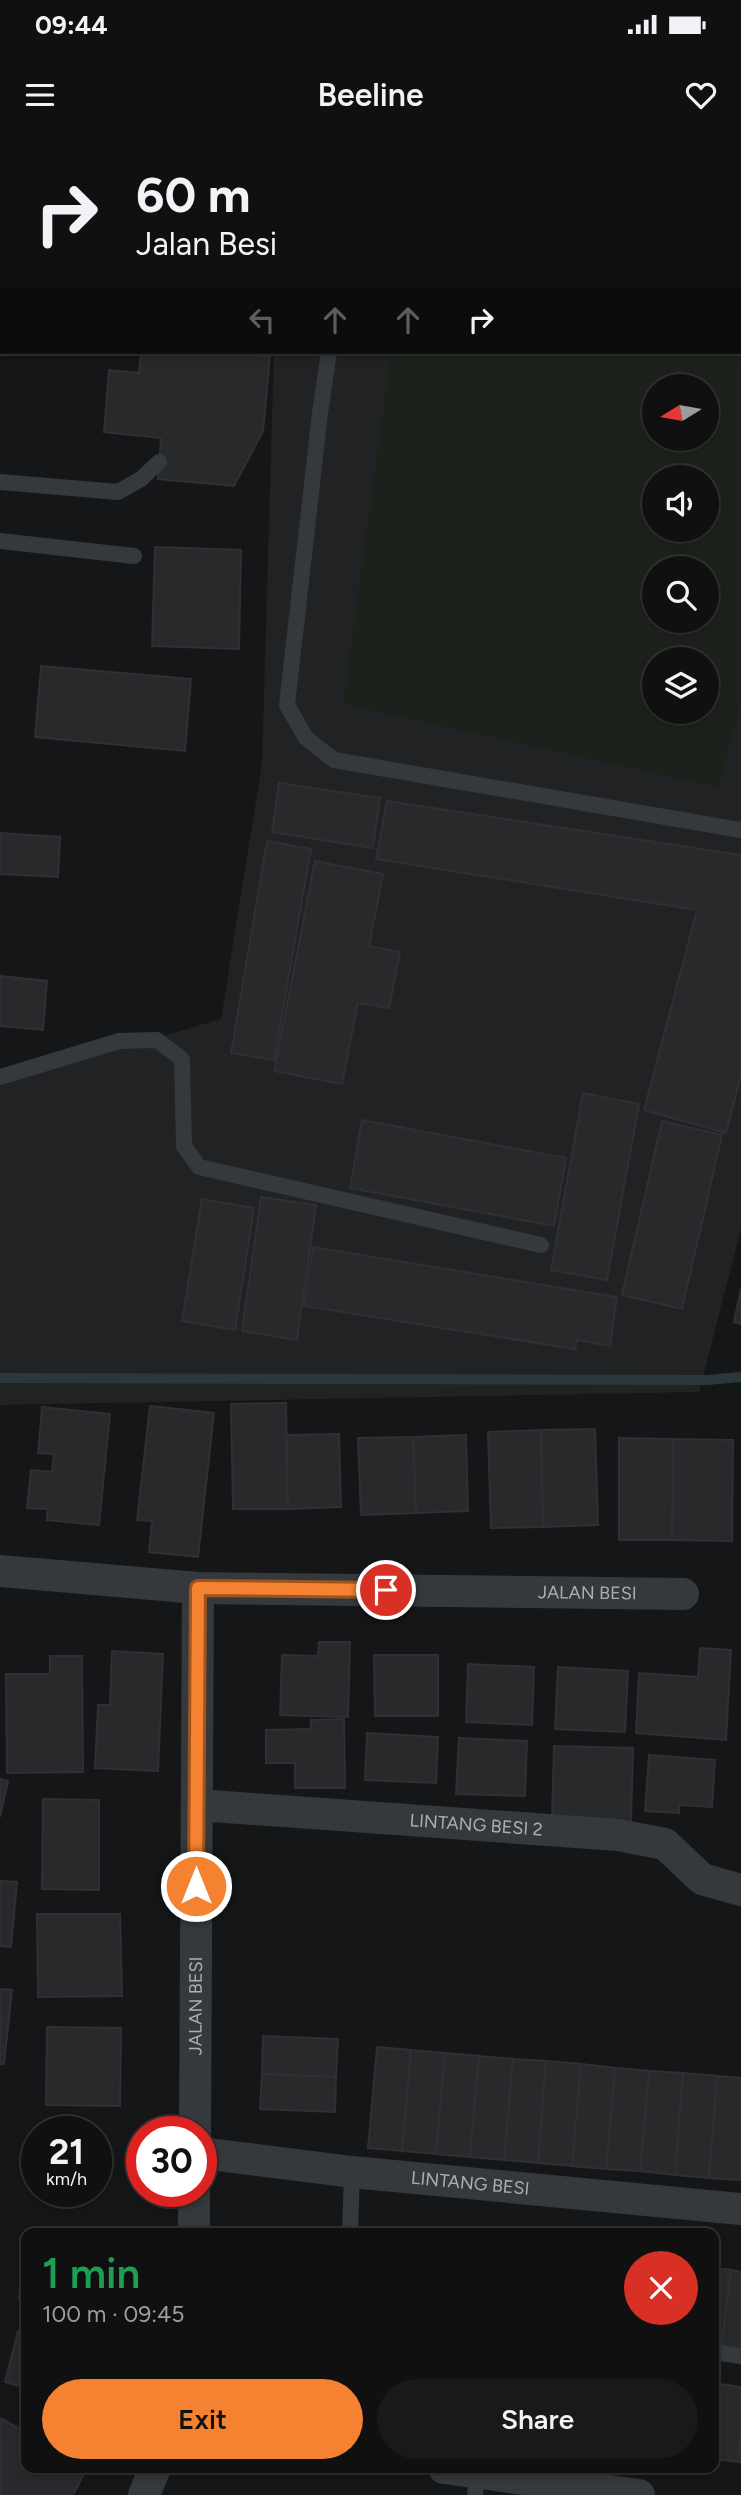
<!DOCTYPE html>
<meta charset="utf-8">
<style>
body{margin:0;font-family:Figtree,sans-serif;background:#19191a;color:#f1f3f6;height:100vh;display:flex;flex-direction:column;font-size:26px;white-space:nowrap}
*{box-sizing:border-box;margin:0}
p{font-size:23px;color:#9c9d9f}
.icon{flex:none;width:38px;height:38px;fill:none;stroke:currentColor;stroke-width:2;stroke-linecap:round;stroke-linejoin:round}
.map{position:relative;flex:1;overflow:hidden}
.side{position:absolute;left:21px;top:2088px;width:698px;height:245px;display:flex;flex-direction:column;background:#101011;border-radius:14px;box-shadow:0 4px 10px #0003,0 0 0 2px #303031}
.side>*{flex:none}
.hud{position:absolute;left:0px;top:0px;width:742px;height:214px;box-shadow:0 4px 10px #0003,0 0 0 2px #303031;background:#101011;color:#f1f3f6;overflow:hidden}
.needle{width:46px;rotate:259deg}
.buttons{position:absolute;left:642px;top:234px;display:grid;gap:14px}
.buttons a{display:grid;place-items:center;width:77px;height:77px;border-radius:50%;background:#101011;box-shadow:0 4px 10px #0003,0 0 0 2px #303031;font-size:35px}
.speed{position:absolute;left:21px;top:1976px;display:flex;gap:14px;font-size:35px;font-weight:700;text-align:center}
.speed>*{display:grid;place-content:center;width:91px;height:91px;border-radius:50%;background:#101011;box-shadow:0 4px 10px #0003,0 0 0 2px #303031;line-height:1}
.speed small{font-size:18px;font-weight:400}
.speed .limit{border:10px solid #d22;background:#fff;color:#111}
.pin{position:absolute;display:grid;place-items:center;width:60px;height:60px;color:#fff;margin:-30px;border:4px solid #fff;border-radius:50%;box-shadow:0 2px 7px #0007}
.me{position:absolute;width:77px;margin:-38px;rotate:0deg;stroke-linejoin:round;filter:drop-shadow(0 0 5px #0008)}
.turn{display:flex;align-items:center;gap:24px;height:147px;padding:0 21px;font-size:32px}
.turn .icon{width:91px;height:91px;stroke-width:2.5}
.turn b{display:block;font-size:49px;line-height:60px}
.lanes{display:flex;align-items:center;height:66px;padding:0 21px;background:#0003;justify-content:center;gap:35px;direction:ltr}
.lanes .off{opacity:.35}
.round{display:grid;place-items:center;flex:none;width:74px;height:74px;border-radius:37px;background:#19191a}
.head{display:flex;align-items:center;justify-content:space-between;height:119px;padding:0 21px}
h1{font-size:42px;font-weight:600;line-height:52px;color:#1e9e55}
.primary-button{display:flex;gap:14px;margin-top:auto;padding:14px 21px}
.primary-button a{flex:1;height:80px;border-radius:42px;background:#f48230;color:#111;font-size:28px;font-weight:600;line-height:80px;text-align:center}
.primary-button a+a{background:#19191a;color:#f1f3f6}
.status{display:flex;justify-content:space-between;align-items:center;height:49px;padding:0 35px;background:#101011;direction:ltr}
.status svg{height:19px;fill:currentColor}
header{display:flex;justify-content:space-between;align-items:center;height:91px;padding:0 21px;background:#101011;font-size:32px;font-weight:600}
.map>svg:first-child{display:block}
.built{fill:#212224;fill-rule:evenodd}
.green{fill:#1c221b;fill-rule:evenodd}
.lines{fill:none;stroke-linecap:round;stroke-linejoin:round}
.stream{stroke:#2b383b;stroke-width:10}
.building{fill:#28292b;stroke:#2f3033;stroke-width:2}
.lane{stroke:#36393c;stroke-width:16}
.street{stroke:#36393c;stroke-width:32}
.secondary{stroke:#44484c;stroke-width:38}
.route-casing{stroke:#9f541f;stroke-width:18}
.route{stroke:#f48230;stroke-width:12}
.labels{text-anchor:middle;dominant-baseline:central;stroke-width:7;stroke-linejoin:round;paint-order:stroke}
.street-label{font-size:18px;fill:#a7b0b8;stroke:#101112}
</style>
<div class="status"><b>09:44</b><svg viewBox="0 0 49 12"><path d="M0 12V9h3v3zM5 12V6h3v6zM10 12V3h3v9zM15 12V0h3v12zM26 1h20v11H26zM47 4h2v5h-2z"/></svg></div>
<header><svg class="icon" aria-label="menu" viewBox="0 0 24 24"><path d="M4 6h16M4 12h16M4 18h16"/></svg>Beeline<svg class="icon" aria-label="heart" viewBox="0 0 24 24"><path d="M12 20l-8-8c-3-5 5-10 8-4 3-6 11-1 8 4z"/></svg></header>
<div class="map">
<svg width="741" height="2355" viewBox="0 0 741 2355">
<rect width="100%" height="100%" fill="#151617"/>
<!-- built -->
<path class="built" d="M741 103V1089L699 1252 0 1265V943L221 879 262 623 274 212H740ZM654 247H707V299H654ZM654 338H707V390H654ZM654 429H707V481H654ZM654 520H707V572H654Z"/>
<!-- green -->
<path class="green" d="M741 90V563L718 647 343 564 391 212H740ZM654 247H707V299H654ZM654 338H707V390H654ZM654 429H707V481H654ZM654 520H707V572H654Z"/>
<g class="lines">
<!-- stream -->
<path class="stream" d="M0 1238 707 1240 741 1237"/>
</g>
<!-- building -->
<path class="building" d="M141 212H213L270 217 263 291 234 346 158 339 161 298 104 292 109 230 139 233Z
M155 407 241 410 239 509 152 506Z
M41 526 191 539 185 611 35 597Z
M279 643 380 658 373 708 272 692Z
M387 661 741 715V935L726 993 644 970 697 770 376 719Z
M0 693 60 697 58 737 0 734Z
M267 701 311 709 274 920 231 913Z
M315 721 383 734 369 806 400 812 389 868 358 863 342 944 274 931Z
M0 836 47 841 43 890 0 886Z
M583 953 639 964 607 1140 551 1130Z
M362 980 566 1018 554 1086 350 1048Z
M662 981 722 995 682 1169 622 1155Z
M261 1057 316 1065 297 1200 242 1191Z
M202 1059 254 1068 235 1190 182 1181Z
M313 1107 617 1157 610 1206 577 1200 575 1209 304 1166Z
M741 1149V1184L734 1182Z
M286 1263 288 1369H233L231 1264Z
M150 1266 214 1273 198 1417 149 1412 152 1381 137 1380Z
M42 1267 110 1274 99 1385 47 1380 48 1369 27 1368 31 1330 52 1332 54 1314 38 1313Z
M595 1289 598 1385 543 1387 541 1290Z
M541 1290 543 1387 491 1388 488 1292Z
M339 1294 341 1367 288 1369 286 1295Z
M466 1295 468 1371 416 1373 413 1297Z
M413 1297 416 1373 361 1375 358 1298Z
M619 1298 673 1299 672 1400H619Z
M673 1299 733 1300 732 1401 672 1400Z
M319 1502H350L348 1577 280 1575 282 1515 318 1516Z
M700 1508 731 1510 726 1600 636 1593 639 1533 698 1537Z
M112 1511 163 1514 158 1631 95 1628 98 1565H110Z
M374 1515H438V1576H375Z
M50 1516H82L83 1632 7 1633 6 1534H50Z
M468 1524 534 1527 532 1585 466 1582Z
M558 1527 628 1531 625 1592 555 1589Z
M344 1579 345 1648H295V1623H266V1590L311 1589V1580Z
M367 1593 438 1597 436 1643 365 1640Z
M459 1598 527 1601 525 1656 456 1654Z
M554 1606 633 1608 631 1683 552 1681Z
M649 1615 715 1620 712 1667 679 1665V1673L645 1671Z
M0 1639 8 1641 0 1677Z
M43 1659 99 1660V1750L42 1749Z
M0 1741 17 1742 11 1807 0 1806Z
M37 1774H120L122 1856 38 1857Z
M0 1849 12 1850 4 1924H0Z
M47 1887 121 1888 120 1966 46 1965Z
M263 1896 338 1899 336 1937 262 1934Z
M377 1907 411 1910 402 2011 368 2008Z
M411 1910 445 1913 436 2014 402 2011Z
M445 1913 479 1916 470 2017 436 2014Z
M479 1916 513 1919 504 2020 470 2017Z
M513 1919 546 1921 538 2023 504 2020Z
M546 1921 581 1924 572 2026 538 2023Z
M581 1924 615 1928 606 2029 572 2026Z
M615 1928 649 1931 640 2031 606 2029Z
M649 1931 683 1933 675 2035 640 2031Z
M683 1933 717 1936 709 2038 675 2035Z
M262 1934 336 1937 335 1972 260 1969Z
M717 1936 741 1938V2040L709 2038Z
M379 2087 414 2092V2093H378Z
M261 2091 326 2092V2093H261Z
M24 2102H26V2160L19 2159Z
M714 2128 731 2130 721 2209 714 2208Z
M731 2130 741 2132V2211L721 2209Z
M18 2191 26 2193V2248L5 2242Z
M714 2243 741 2247V2292L738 2322 714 2319Z
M0 2278 26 2292V2328H87L73 2355H1Z
M741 2292V2322H738Z"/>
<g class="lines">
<!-- lane -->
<path class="lane" d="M189 0 200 2
M362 2V0
M0 155H2
M329 212 320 273 287 565 306 598 334 620 741 690
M0 342 118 352 141 339 159 322
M0 401 134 416
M0 937 119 901 157 900 182 919 184 1006 199 1027 541 1105
M350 2093 352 2032
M714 2212 741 2216
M475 2355 477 2333"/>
<!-- street -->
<g class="street">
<path id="s1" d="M0 1431 198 1448 683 1454"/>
<path id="s2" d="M197 1665 618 1695 665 1704 702 1739 741 1750"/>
<path id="s3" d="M195 1992 198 1448"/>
<path id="s4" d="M201 2013 352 2032 741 2069"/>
<path d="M194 2093V2051"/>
<path d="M444 2328 639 2355"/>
<path d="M144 2355 155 2328"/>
</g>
<!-- secondary -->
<path class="secondary" d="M559 0 569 2
M740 32H741"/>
</g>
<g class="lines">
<!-- route casing -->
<g class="route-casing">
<path id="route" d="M196 1746 198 1448 386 1450"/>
</g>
<!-- route -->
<use href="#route" class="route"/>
</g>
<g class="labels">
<!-- street labels -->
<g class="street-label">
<text stroke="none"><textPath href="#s1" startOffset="588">JALAN BESI</textPath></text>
<text stroke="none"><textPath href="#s2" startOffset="280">LINTANG BESI 2</textPath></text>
<text stroke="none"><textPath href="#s3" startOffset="126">JALAN BESI</textPath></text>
<text stroke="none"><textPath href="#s4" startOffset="271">LINTANG BESI</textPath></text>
</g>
</g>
</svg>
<div class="buttons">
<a><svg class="needle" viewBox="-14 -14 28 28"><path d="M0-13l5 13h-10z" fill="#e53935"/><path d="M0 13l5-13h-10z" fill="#9c9d9f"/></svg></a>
<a><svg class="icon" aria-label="sound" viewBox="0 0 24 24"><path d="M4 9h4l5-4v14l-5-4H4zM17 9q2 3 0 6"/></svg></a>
<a><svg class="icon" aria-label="search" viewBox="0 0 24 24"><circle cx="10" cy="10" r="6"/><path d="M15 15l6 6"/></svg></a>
<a><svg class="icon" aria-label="layers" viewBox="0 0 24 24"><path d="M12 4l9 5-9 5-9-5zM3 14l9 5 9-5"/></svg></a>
</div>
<div class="speed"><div>21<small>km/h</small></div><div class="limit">30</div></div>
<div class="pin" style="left:386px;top:1450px;background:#d93025"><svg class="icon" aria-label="arrive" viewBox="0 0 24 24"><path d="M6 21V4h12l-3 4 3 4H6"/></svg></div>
<svg class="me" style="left:196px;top:1746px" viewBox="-20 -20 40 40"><circle r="17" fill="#f48230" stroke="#fff" stroke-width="3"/><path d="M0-11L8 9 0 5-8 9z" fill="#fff"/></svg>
<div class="hud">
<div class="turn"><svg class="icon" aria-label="right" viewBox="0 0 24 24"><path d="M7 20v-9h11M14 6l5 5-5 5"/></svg><div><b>60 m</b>Jalan Besi</div></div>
<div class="lanes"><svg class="icon off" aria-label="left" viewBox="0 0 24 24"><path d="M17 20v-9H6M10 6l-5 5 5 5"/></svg><svg class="icon off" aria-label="ahead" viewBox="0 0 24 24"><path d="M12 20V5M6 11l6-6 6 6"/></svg><svg class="icon off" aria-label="ahead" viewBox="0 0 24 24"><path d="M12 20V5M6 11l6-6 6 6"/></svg><svg class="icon" aria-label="right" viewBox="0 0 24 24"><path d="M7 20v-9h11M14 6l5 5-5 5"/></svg></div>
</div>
<section class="side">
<div class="head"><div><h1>1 min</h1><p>100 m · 09:45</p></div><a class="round" style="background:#d93025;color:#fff"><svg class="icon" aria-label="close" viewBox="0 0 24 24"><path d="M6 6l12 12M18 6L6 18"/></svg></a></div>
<div class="primary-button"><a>Exit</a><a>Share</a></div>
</section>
</div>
